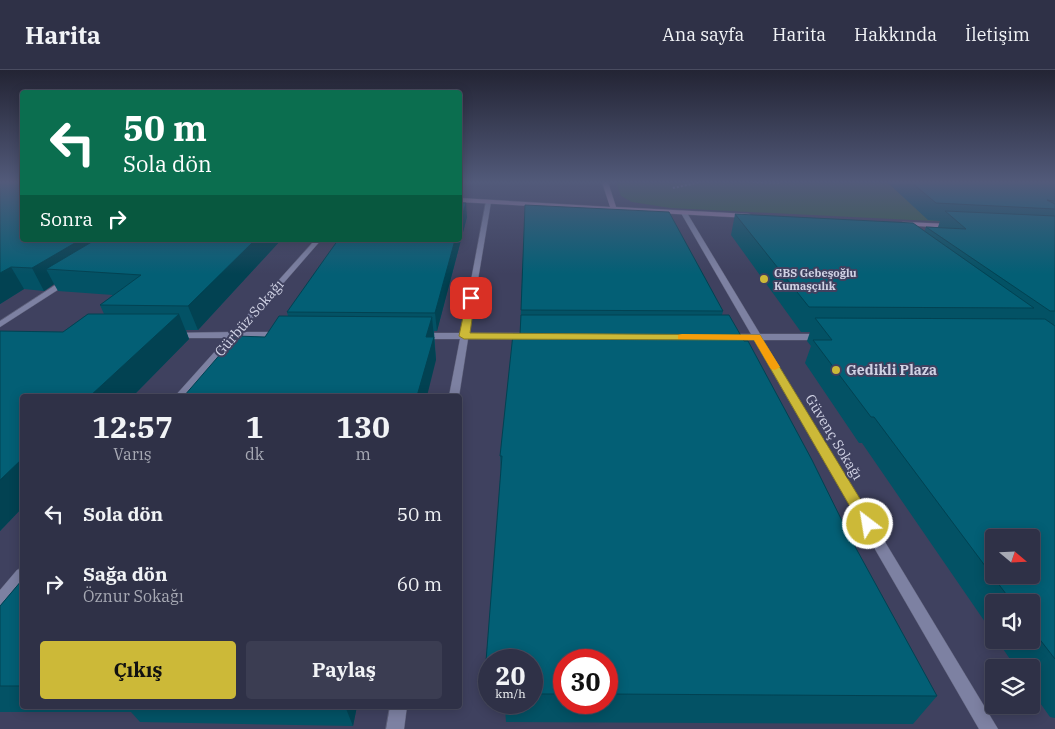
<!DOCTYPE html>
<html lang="tr">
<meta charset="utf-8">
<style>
body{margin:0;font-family:"IBM Plex Serif",serif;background:#3b3d52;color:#f1f3f6;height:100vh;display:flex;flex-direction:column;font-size:19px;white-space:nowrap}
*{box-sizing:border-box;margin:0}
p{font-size:16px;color:#a7a9b4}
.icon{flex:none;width:28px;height:28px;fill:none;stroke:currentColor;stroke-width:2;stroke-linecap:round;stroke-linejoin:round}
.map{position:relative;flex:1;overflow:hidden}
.side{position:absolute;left:20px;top:324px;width:442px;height:315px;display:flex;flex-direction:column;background:#2f3147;border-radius:5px;box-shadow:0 2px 12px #0003,0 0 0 1px #4a4c60}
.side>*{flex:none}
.guide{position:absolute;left:20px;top:20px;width:442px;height:152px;border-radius:5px;box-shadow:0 2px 12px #0003,0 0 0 1px #4a4c60;background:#0b6e4f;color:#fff;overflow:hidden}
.needle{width:32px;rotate:109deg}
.controls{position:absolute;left:985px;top:459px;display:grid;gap:10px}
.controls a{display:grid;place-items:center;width:55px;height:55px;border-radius:5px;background:#2f3147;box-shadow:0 2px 12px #0003,0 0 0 1px #4a4c60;font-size:25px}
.speed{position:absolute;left:478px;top:579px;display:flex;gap:10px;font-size:25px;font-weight:700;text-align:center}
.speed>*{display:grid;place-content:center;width:65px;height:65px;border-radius:50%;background:#2f3147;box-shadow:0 2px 12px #0003,0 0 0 1px #4a4c60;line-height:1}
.speed small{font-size:12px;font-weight:400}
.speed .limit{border:8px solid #d22;background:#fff;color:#111}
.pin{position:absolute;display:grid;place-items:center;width:42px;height:42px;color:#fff;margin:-21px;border-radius:10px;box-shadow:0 2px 8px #0006}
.me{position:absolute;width:55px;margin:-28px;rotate:329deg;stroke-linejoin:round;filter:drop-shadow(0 0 4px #0008)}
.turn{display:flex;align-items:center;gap:18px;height:105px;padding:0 20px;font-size:22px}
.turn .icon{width:65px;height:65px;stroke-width:2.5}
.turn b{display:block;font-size:35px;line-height:42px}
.then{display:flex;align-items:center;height:48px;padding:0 20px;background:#0003;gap:10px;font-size:19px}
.eta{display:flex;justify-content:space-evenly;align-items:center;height:85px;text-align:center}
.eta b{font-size:30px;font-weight:700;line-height:35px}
.primary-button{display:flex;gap:10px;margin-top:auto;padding:10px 20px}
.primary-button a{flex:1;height:58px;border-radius:5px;background:#ccb938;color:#111;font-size:20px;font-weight:700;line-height:58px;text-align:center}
.primary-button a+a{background:#3b3d52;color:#f1f3f6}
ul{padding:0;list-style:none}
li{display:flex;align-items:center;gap:15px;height:70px;padding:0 20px}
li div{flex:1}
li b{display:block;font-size:19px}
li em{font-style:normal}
header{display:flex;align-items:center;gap:30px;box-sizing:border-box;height:70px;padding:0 25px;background:#2f3147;border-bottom:1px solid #4a4c60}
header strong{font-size:24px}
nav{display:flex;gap:28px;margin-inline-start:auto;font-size:18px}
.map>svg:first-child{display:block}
.green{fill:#335d48}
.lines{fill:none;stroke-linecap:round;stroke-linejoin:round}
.street-casing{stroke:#5c5e77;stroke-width:1}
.secondary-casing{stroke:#5c5e77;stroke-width:1}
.path{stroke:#7f819a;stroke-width:2;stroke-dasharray:2 2;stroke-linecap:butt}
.street{fill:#7d81a2;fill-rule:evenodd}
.secondary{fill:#957ea6;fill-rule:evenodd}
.wall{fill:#035265;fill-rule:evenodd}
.shaded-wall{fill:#024252}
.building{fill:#035f75;stroke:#024252;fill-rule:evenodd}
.route{fill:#ccb938;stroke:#857824}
.slow{fill:#f59e0b}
.poi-dot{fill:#ccb938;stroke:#3f415f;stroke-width:2}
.labels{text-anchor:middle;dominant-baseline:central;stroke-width:4;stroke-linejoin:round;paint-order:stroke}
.far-poi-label{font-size:11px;font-weight:bold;fill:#d0d2e4;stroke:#3f415f;text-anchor:start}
.street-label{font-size:14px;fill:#d0d2e4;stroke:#3f415f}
.poi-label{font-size:14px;font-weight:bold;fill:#d0d2e4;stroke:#3f415f;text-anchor:start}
</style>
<header>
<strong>Harita</strong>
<nav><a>Ana sayfa</a><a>Harita</a><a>Hakkında</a><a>İletişim</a></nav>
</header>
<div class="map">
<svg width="1055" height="659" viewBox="0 0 1055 659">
<rect width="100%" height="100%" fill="#3f415f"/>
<!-- green -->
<path class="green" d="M616 112H1055V157L670 138 632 132 621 126Z"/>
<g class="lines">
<!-- street casing -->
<g class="street-casing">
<path id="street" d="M486 131 491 132 469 263H527L531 266 527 269H468L459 326H449L460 269H421L417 266 421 263H461Z
M684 141 687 143 760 264H822L826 267 822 270H763L998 659H979L754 270H729L725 267 729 264H751L681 143Z
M315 170H321L241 262H279L282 263V267L236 268 185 326H175L227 268H176L173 267V263L232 262Z
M63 210 70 212 0 257V251Z
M22 498V514L5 535 0 536V520L17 500Z
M390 636H407L404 659H386Z"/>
</g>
<!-- secondary casing -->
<g class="secondary-casing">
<path id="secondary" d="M602 112H608L616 137 749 144 752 146 749 148 460 132V128L610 137Z
M903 152 951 154 954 156 951 158 901 155 900 154Z"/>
</g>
<!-- path -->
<path class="path" d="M753 112 781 113
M673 118 701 112"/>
<!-- street -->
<use href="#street" class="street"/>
<!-- secondary -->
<use href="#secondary" class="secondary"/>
</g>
<!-- wall -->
<path class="wall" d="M0 112H22V170H281L198 260H186L189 269 133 326H22V438L0 461V261L63 262 88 244H104L100 235 113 225 58 221 54 214 44 221 24 219 0 234Z
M887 112H1055V648L1050 647 1031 620V598H1016L997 570H1031V532H994V565L862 373H859L805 293 811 276 807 271 810 262H801L731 165 735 144 924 162 926 157H938L940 151 928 150Z
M525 135 723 241 722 245 852 471 937 626 913 654 506 652 505 638 501 639 500 633H487L485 604 501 406 500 386 520 264ZM489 590H531V632H489ZM564 590H606V632H564Z
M467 147 437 261H434L436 290 265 267 288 246 287 242Z
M22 510V636H357L353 656 140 652 131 642H0V536Z"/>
<!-- shaded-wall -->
<path class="shaded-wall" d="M466 133 467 147 437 261 435 243 455 170H460V153Z
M80 170H124L46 199 54 214 44 221 32 198Z
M255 170H281L198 260 188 236Z
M11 197 24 219 0 234V203Z
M179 244 189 269 133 326H90Z
M432 247 436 290 427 326H417L426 267Z
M22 389V438L0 461V410Z
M345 636H357L353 656Z"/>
<!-- building -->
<path class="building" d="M0 112H22V170H80L32 198 11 197 0 203Z
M911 112H1055V131L1047 130 1055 134V139L936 133Z
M460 133H466L460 153Z
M525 135 669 142 723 241 521 240Z
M945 141 1055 146V241H1050L926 157 966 159Z
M735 144 913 153 1034 238 809 237Z
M95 170H255L188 236 100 235 141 205 46 199Z
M338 170H455L435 243 287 242Z
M88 244H179L90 326H22V389L0 410V261L63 262Z
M521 245H729L744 271H748L812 390 852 471 937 626 606 624V590H564V624H531V590H489V604H485L502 386H500L513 264H520Z
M279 246 432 247 426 267H434L417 326H184L236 266 265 267Z
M815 248 1045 249 1055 256V589L1031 558V532H1012L874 347H871L813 270H832ZM994 468H1031V505H994Z
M22 510V616H0V536Z"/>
<!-- sky -->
<linearGradient id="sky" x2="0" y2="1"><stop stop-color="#232434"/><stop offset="0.55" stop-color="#525a7a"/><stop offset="1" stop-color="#525a7a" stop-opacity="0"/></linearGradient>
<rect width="1055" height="204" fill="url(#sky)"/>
<!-- route -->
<path class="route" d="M471 225 475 228 470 263 760 265 873 450 875 454 873 459 868 460 863 459 754 270 464 269 459 266 467 228Z"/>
<!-- slow -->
<path class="slow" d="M682 264 760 265 780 297 775 300 771 299 754 270 678 269V265Z"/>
<!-- markers -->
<g class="poi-dot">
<circle cx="764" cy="209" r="5"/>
<circle cx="836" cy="300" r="5"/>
</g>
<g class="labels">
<!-- far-poi labels -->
<g class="far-poi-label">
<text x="774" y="203">GBS Gebeşoğlu<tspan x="774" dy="13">Kumaşçılık</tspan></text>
</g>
<!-- street labels -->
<g class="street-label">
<text transform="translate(249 248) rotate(-49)">Gürbüz Sokağı</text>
<text transform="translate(834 367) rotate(59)">Güvenç Sokağı</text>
</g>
<!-- poi labels -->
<g class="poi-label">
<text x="846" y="300">Gedikli Plaza</text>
</g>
</g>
</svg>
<div class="controls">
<a><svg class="needle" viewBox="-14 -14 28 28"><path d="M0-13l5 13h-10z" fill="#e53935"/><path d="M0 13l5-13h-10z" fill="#a7a9b4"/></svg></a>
<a><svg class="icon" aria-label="sound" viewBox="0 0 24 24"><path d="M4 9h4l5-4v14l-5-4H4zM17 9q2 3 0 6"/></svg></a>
<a><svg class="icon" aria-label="layers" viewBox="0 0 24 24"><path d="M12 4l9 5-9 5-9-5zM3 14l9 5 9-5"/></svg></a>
</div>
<div class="speed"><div>20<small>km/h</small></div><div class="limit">30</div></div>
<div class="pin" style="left:471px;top:228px;background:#d93025"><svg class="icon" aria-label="arrive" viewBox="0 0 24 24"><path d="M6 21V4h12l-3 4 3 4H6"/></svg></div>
<svg class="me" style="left:868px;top:454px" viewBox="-20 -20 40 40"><circle r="17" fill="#ccb938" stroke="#fff" stroke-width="3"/><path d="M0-11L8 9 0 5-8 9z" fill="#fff"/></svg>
<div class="guide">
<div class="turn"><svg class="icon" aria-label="left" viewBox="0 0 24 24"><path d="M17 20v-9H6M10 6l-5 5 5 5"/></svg><div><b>50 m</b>Sola dön</div></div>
<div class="then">Sonra<svg class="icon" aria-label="right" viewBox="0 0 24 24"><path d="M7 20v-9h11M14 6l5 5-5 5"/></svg></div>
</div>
<section class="side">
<div class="eta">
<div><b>12:57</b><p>Varış</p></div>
<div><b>1</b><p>dk</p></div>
<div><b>130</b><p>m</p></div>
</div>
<ul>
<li><svg class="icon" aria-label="left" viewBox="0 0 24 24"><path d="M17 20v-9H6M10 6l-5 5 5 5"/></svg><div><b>Sola dön</b></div><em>50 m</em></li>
<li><svg class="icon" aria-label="right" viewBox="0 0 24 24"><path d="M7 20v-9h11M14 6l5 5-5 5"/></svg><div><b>Sağa dön</b><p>Öznur Sokağı</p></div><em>60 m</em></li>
</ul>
<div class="primary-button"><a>Çıkış</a><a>Paylaş</a></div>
</section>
</div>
